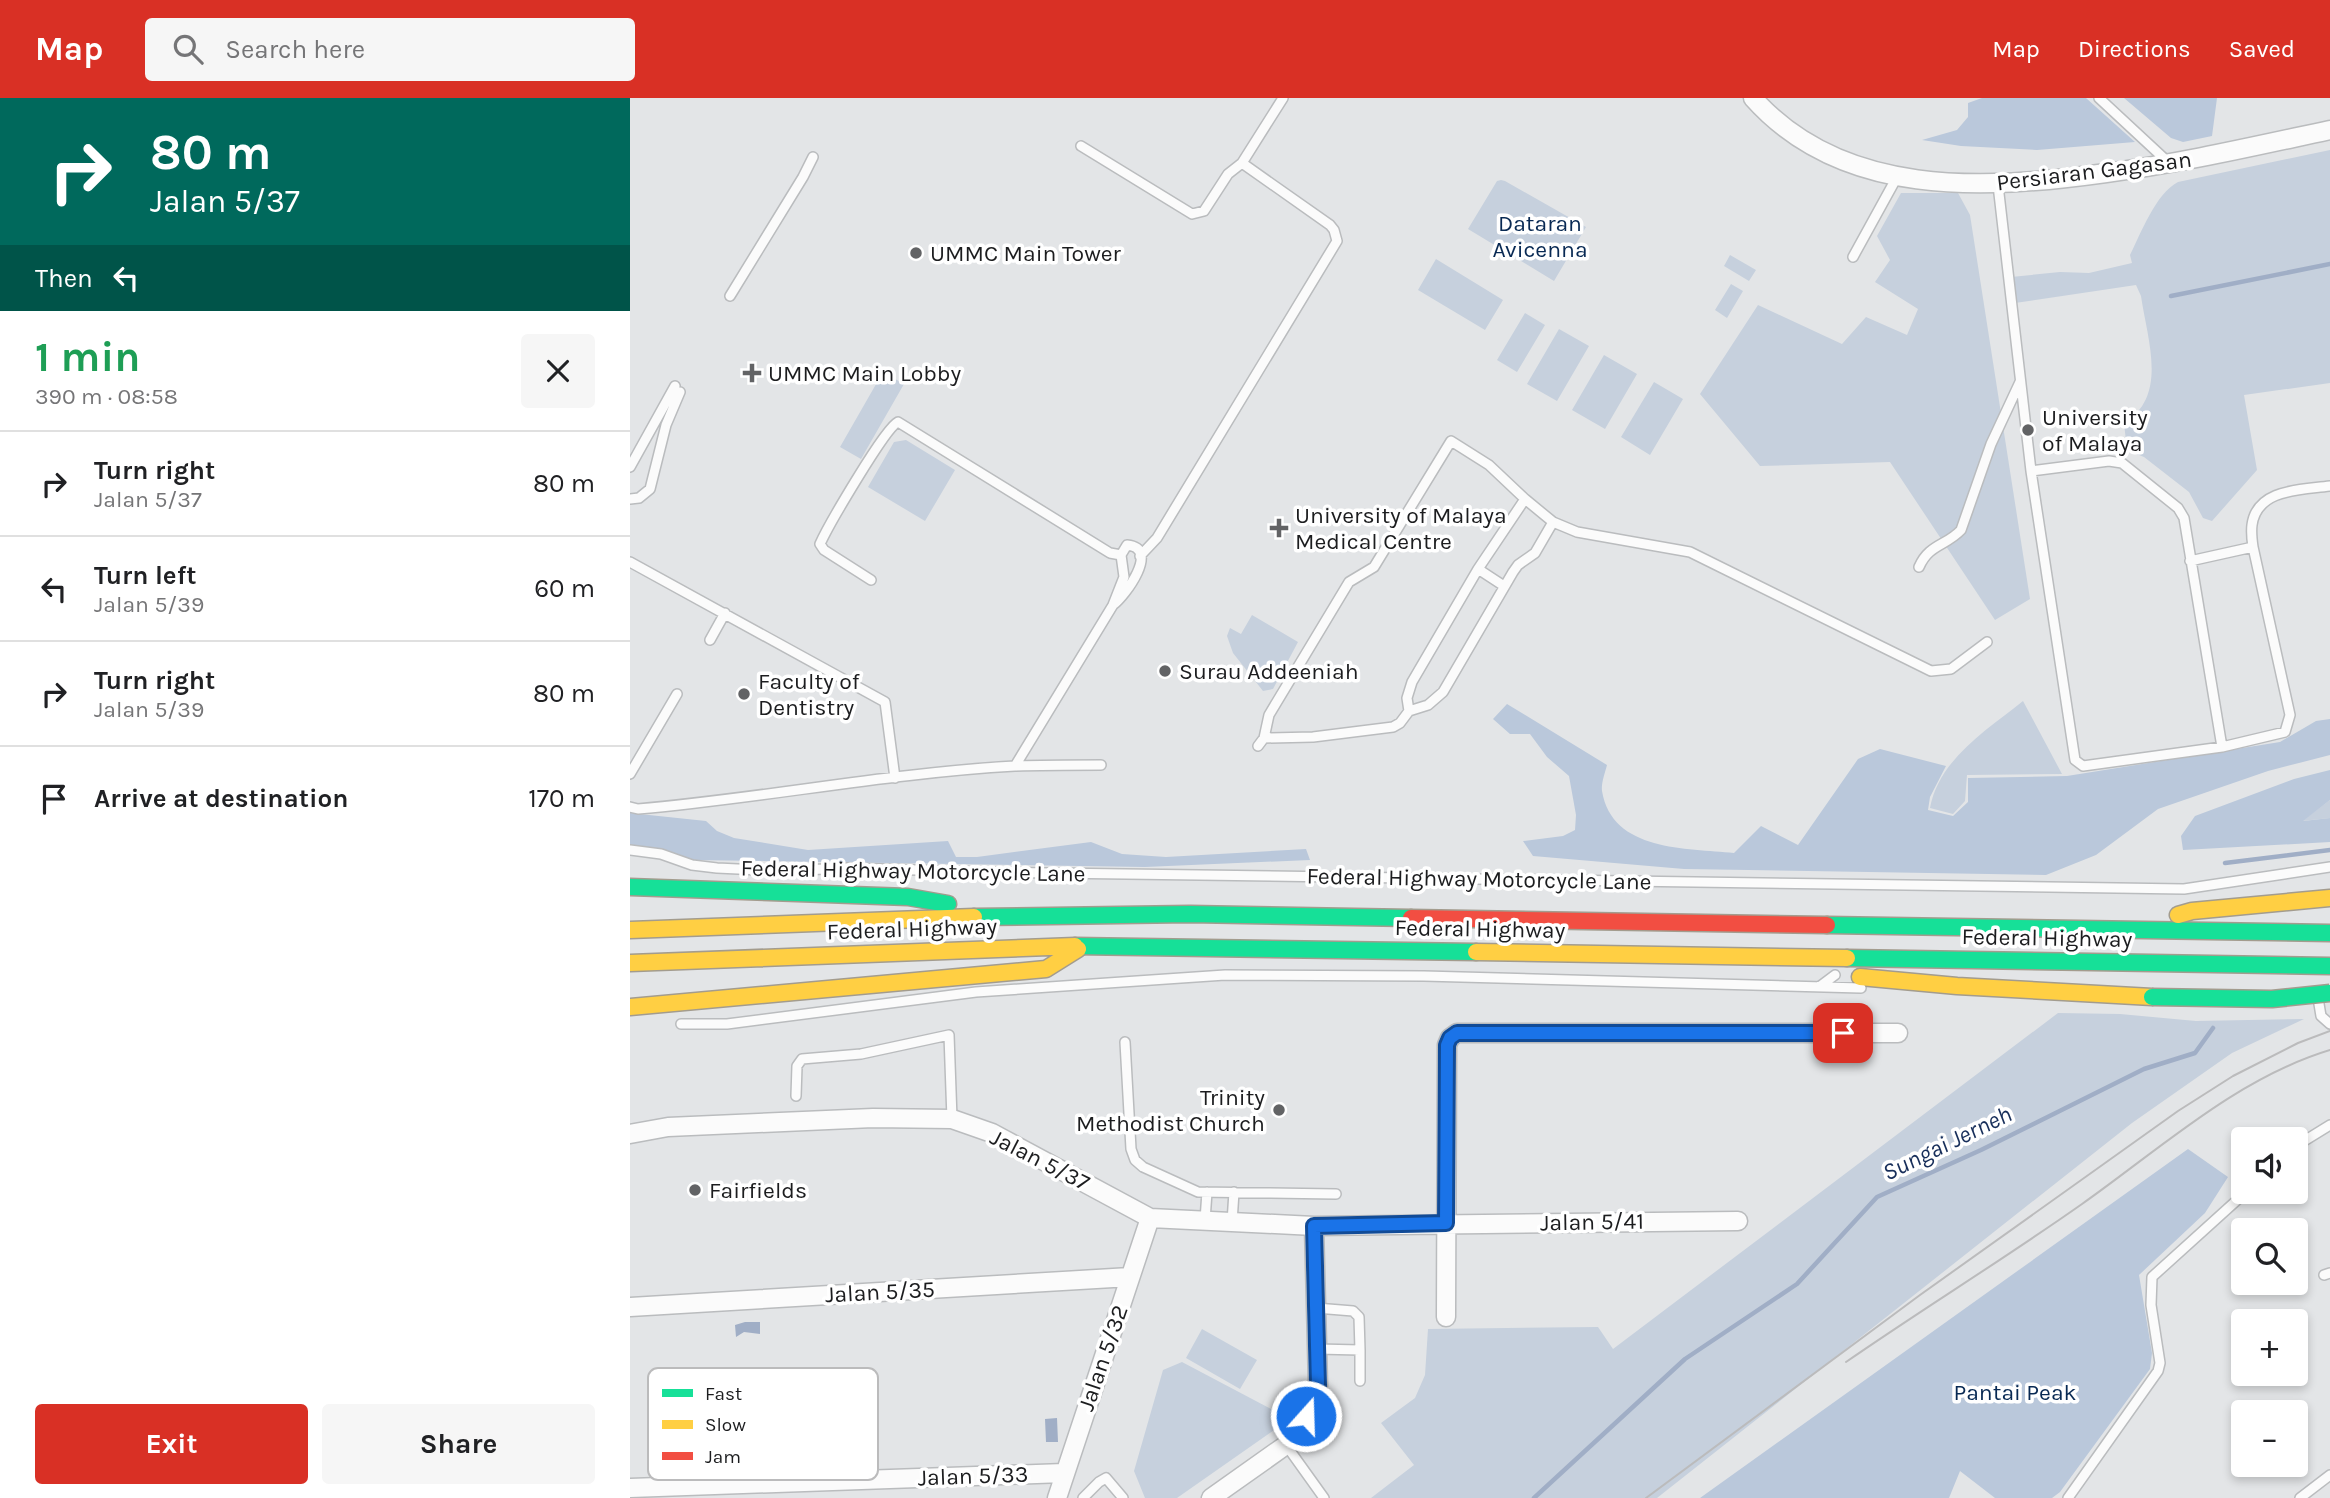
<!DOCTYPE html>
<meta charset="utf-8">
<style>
body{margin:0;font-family:Karla,sans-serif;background:#f6f6f6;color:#202124;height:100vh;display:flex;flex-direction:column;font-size:26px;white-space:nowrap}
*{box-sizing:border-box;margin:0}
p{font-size:23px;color:#757577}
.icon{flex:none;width:38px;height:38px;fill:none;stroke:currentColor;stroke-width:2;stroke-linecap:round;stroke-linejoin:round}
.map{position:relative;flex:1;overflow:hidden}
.side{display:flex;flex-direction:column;background:#fff;width:630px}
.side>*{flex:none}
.banner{background:#00695c;color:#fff;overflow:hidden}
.tools{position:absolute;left:1601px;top:1029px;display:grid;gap:14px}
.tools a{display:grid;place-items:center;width:77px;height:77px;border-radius:7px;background:#fff;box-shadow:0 4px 10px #0003;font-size:35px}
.pin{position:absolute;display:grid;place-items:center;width:60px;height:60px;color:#fff;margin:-30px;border-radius:14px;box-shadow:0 4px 10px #0006}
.me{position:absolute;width:77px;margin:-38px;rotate:20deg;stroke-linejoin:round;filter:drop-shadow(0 0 5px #0008)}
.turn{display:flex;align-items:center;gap:24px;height:147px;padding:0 35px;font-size:32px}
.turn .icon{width:91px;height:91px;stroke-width:2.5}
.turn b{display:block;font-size:49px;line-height:60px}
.then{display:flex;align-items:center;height:66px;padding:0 35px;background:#0003;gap:14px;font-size:26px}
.round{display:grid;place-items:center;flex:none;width:74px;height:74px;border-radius:7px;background:#f6f6f6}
.head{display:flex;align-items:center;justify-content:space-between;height:119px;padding:0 35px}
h1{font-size:42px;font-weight:700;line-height:52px;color:#1e9e55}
.cta{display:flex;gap:14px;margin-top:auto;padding:14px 35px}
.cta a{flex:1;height:80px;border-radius:7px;background:#d93025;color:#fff;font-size:28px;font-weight:700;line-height:80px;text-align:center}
.cta a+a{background:#f6f6f6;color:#202124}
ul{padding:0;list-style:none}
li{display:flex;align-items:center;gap:21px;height:105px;padding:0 35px;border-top:2px solid #e0e0e0}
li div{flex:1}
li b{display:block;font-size:26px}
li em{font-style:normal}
header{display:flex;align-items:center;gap:42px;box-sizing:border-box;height:98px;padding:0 35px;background:#d93025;color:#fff}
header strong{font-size:33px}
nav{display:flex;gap:38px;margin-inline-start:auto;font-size:24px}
.search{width:490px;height:63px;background:#f6f6f6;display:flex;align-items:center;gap:18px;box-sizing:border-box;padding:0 24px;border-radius:7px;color:#757577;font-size:26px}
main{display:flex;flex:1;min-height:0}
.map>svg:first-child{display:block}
.green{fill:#c6d0dd}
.forest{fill:#bac8db}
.water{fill:#a0aec6}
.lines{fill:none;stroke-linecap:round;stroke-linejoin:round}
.stream{stroke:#a0aec6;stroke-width:4.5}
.lane-casing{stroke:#babcbe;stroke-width:12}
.street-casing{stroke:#babcbe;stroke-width:21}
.fast-casing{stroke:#a39c8e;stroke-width:19}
.slow-casing{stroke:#a39c8e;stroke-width:19}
.jam-casing{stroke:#a39c8e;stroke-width:19}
.lane{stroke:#fbfbfb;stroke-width:9}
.street{stroke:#fbfbfb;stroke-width:18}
.fast{stroke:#16e098;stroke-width:16}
.slow{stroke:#ffcf43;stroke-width:16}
.jam{stroke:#f24e42;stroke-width:16}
.tram{stroke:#bbbbbc;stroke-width:2}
.fast-bridge-casing{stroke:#a39c8e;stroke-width:19;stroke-linecap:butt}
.fast-bridge{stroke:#16e098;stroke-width:16}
.route-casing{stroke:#114b97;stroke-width:18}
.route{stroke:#1a73e8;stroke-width:12}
.poi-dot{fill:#626365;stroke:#fff;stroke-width:2.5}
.labels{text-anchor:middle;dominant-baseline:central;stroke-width:7;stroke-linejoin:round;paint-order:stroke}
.street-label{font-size:23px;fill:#1c1d1f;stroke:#fff}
.park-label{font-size:23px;fill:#082953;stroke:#fff}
.poi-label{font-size:23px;fill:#1c1d1f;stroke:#fff;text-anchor:start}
.water-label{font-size:24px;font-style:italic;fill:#172e5a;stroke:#fff}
.key{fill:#fff;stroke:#bbbbbc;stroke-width:2}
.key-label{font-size:19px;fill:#1c1d1f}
</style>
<header>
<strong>Map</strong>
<div class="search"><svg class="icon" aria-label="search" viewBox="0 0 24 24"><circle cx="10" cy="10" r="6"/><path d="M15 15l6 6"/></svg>Search here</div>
<nav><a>Map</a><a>Directions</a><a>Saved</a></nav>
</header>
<main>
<section class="side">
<div class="banner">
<div class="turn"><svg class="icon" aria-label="right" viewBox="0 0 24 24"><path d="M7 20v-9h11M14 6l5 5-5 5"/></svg><div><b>80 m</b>Jalan 5/37</div></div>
<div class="then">Then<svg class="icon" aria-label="left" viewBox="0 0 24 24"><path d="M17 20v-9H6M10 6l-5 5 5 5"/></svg></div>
</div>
<div class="head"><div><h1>1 min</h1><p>390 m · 08:58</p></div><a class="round"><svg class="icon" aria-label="close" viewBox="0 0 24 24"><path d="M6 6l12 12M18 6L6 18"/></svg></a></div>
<ul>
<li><svg class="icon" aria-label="right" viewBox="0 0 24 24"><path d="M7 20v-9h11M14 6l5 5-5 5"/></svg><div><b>Turn right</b><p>Jalan 5/37</p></div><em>80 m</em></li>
<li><svg class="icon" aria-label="left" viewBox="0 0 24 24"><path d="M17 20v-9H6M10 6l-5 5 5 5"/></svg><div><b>Turn left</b><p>Jalan 5/39</p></div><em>60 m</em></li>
<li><svg class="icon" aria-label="right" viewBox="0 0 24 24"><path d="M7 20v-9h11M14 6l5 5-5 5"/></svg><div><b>Turn right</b><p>Jalan 5/39</p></div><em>80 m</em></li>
<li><svg class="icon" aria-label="arrive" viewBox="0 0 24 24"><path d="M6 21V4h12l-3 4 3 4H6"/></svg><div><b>Arrive at destination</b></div><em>170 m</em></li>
</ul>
<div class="cta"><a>Exit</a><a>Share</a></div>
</section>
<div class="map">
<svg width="1700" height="1400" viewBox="0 0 1700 1400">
<rect width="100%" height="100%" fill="#e3e5e7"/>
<!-- green -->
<path class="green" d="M1700 52V285L1614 297 1627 372 1582 423 1573 420 1559 394 1514 359 1497 352 1494 325C1539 298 1517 241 1511 198L1506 187 1385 205 1381 179 1430 174 1459 175 1502 165 1500 157C1511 135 1526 95 1548 84Z
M871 82 875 83 956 129 924 183 838 131 867 83Z
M1271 95H1328L1340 117 1400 501 1365 522 1260 364 1130 368 1070 296 1128 207 1212 246 1236 219 1277 237 1288 211 1245 184 1260 162 1247 138Z
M1100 157 1126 172 1119 183 1094 168Z
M806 161 873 202 855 232 788 192Z
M1101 186 1113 193 1097 220 1085 212Z
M895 215 915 227 887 274 867 262Z
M929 231 959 248 927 303 897 286Z
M974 257 1007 276 975 331 942 312Z
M253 274 274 286 231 361 210 349Z
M1024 284 1053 301 1020 357 991 339Z
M276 342 325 372 295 423 238 389 264 344Z
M622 517 668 544 643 591 633 593 603 555 597 538 600 530 611 536Z
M1393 603 1432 676 1337 677 1335 703 1323 716 1300 710C1309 661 1357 632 1393 603Z
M1700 702V720L1672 723Z
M1428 915 1490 916 1566 923 1674 921 1602 955 1502 1025 1027 1400H741L784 1367 751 1325 785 1300 795 1277 798 1231 968 1229 983 1251Z
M572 1231 627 1262 610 1291 556 1260Z
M552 1264 645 1313 647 1330 547 1400H515L504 1373 533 1272Z"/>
<!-- forest -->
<path class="forest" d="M1352 0H1456L1505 44 1407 52 1331 48 1292 42 1327 32 1338 19V5Z
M1494 0H1587L1582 38 1553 44 1541 40Z
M877 606 977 667C975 675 971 685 972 693 982 754 1057 750 1104 755L1131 728 1168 747 1228 661 1250 651 1316 668 1300 699 1298 712 1323 718 1338 704V680L1437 678 1650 644 1686 623 1700 621V657L1638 673 1528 711 1466 757 1416 777 1054 771 903 758 893 743 933 738 945 732 946 717 939 678 917 659 900 636H880L863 621Z
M1700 672V702L1673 723 1700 720V744L1553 752 1551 738 1565 718 1664 681Z
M0 715 76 723 87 733 104 740 178 752 318 743 326 759H347L461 744 492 756 536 759 676 751 680 762 515 769 62 762 26 753 0 750Z
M1558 1051 1598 1079 1575 1115 1509 1177 1522 1255 1520 1271 1430 1394 1422 1400H1365L1330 1373 1319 1400H1070Z"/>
<!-- water -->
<path class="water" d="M115 1224H130V1236L114 1234 106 1239 105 1227Z
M427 1320 428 1344H416L415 1321Z"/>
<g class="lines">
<!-- stream -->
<path class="stream" d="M1541 198 1700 166
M1595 765 1700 752
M904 1400 1055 1261 1167 1186 1247 1099 1351 1052 1514 971 1565 955 1583 930"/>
<!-- lane casing -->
<g class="lane-casing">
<path id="lane" d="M1469 0 1539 65
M451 48 562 116 574 113 598 76 612 65
M1368 87 1401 373 1445 662 1453 668 1592 649 1655 634 1660 617 1623 449
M1223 159 1267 79
M100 198 173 79 183 59
M0 369 45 288
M1401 373 1479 363 1492 365 1548 410 1554 420 1592 649
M0 401 9 400 20 391 36 327 50 294
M895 401 848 471 782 584 777 600 779 613 798 607 813 594 883 474 888 467 905 455 923 424
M510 458 527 440 707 143 704 132 700 127 612 65 653 0
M1560 463 1623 449C1622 442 1621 434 1622 427 1627 390 1672 392 1700 388
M0 464 255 604 265 680
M1289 469C1299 446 1316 448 1331 432L1361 346 1390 284
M848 471 874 488
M241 482 194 452 190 446C198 428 255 330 268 324L480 455 491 457
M80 542 95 515
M634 640 639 617 719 484 744 469 821 343 859 367 895 401 923 424 947 434 1060 454 1301 573 1321 571 1357 544
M628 648 634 640 683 639 763 629 770 625 779 613
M385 668 483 507 494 479 491 457 497 447C531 450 495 498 483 507
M0 676 47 596
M0 709 8 711C134 700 259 675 385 668 413 667 442 667 471 667
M0 752 31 756 62 767 87 770 151 773 216 770 358 774 1554 791 1700 769
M1189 889 1205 877
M1688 900 1691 918 1700 926
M51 926H97L346 894 595 877 794 878 1231 890
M495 944 501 1051 505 1062 513 1069 568 1094 706 1096
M166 998 167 968 172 961 231 956 319 937 322 1021
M1666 1048 1700 1027
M575 1122 577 1094
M602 1124 604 1094
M1694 1177 1700 1175
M686 1210 723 1213 729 1219 730 1252 687 1251
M730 1283V1252
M656 1347 694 1400
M453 1400 469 1384 476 1380 493 1400
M1438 1400 1528 1273 1530 1265 1521 1207 1522 1179 1616 1094
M1670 1400 1700 1377"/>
</g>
<!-- street casing -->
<g class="street-casing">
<path id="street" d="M1123 0C1212 100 1354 92 1476 75 1552 65 1625 48 1700 32
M0 1036 38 1029 243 1020 322 1021 362 1035 520 1120 684 1128 1108 1123
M0 1209 500 1179
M816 1219 817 947 820 940 827 935H1268
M0 1390 434 1375
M427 1400 520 1120
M581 1400 656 1347 676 1318 688 1287 684 1128"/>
</g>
<!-- fast casing -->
<g class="fast-casing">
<path id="fast" d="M0 789 278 799 318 806
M344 819 560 816 781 820
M1197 827 1700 835
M445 848 846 854
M1217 860 1700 868"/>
</g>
<!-- slow casing -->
<g class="slow-casing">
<path id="slow" d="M1548 817 1562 813 1700 800
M0 832 344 819
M846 854 1217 860
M0 865 445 848
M1230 879 1327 888 1522 899
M0 909 416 871 448 851"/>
</g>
<!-- jam casing -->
<g class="jam-casing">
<path id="jam" d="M781 820 1197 827"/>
</g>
<!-- lane -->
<use href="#lane" class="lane"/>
<!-- street -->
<use href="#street" class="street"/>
<!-- fast -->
<use href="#fast" class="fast"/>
<!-- slow -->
<use href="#slow" class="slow"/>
<!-- jam -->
<use href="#jam" class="jam"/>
<!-- tram -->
<path class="tram" d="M1216 1264C1294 1210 1374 1161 1452 1106 1530 1051 1607 980 1700 952
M1016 1400 1290 1197 1548 1013 1603 978 1668 945 1700 933"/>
<!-- fast-bridge casing -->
<g class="fast-bridge-casing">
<path id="fast-bridge" d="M1522 899 1642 901 1700 895"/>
</g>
<!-- fast-bridge -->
<use href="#fast-bridge" class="fast-bridge"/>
</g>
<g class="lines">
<!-- route casing -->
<g class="route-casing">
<path id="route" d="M676 1318 688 1287 684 1128 816 1125 817 947 820 940 827 935H1213"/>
</g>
<!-- route -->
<use href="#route" class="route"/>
</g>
<!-- markers -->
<g class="poi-dot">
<circle cx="286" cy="155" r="7"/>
<path d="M118.5 264.5h7v7h7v7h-7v7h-7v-7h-7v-7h7z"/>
<circle cx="1398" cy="332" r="7"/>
<path d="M645.5 419.5h7v7h7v7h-7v7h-7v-7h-7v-7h7z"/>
<circle cx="535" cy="573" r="7"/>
<circle cx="114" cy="596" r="7"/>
<circle cx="649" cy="1012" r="7"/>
<circle cx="65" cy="1092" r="7"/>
</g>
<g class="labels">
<!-- street labels -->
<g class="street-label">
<text transform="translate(1464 73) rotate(-7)">Persiaran Gagasan</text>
<text transform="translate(283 773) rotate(1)">Federal Highway Motorcycle Lane</text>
<text transform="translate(849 781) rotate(1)">Federal Highway Motorcycle Lane</text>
<text transform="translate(282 831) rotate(-2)">Federal Highway</text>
<text transform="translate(850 831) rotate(1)">Federal Highway</text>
<text transform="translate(1417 840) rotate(1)">Federal Highway</text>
<text transform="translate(410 1062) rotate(27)">Jalan 5/37</text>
<text transform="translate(962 1124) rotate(-1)">Jalan 5/41</text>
<text transform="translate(250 1194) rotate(-3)">Jalan 5/35</text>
<text transform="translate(473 1260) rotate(-71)">Jalan 5/32</text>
<text transform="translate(343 1378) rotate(-2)">Jalan 5/33</text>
</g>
<!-- park labels -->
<g class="park-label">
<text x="910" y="125">Dataran<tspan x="910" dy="26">Avicenna</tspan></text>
<text x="1385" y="1294">Pantai Peak</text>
</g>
<!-- poi labels -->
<g class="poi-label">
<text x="300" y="155">UMMC Main Tower</text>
<text x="138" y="275">UMMC Main Lobby</text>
<text x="1412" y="319">University<tspan x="1412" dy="26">of Malaya</tspan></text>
<text x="665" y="417">University of Malaya<tspan x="665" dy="26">Medical Centre</tspan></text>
<text x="549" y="573">Surau Addeeniah</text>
<text x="128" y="583">Faculty of<tspan x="128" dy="26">Dentistry</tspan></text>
<text x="635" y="999" text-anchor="end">Trinity<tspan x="635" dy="26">Methodist Church</tspan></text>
<text x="79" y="1092">Fairfields</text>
</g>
<!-- water labels -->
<g class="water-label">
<text transform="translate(1317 1045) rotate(-26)">Sungai Jerneh</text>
</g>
</g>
<!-- legend -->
<rect x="18" y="1270" width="230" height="112" rx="10" class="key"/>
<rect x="32" y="1291" width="31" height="8" fill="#16e098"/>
<rect x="32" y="1322" width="31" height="9" fill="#ffcf43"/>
<rect x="32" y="1354" width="31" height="8" fill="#f24e42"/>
<g class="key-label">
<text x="75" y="1302">Fast</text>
<text x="75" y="1333">Slow</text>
<text x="75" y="1365">Jam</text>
</g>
</svg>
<div class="tools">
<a><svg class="icon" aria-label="sound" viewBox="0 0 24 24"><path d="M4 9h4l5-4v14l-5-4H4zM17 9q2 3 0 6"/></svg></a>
<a><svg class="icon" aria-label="search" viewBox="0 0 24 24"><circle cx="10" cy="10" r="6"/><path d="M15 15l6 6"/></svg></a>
<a>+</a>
<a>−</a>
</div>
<div class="pin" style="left:1213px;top:935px;background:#d93025"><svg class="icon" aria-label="arrive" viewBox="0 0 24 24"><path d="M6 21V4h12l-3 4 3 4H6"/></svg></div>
<svg class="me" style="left:676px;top:1318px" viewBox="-20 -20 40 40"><circle r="17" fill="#1a73e8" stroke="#fff" stroke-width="3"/><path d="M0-11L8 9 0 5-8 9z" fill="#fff"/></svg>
</div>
</main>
